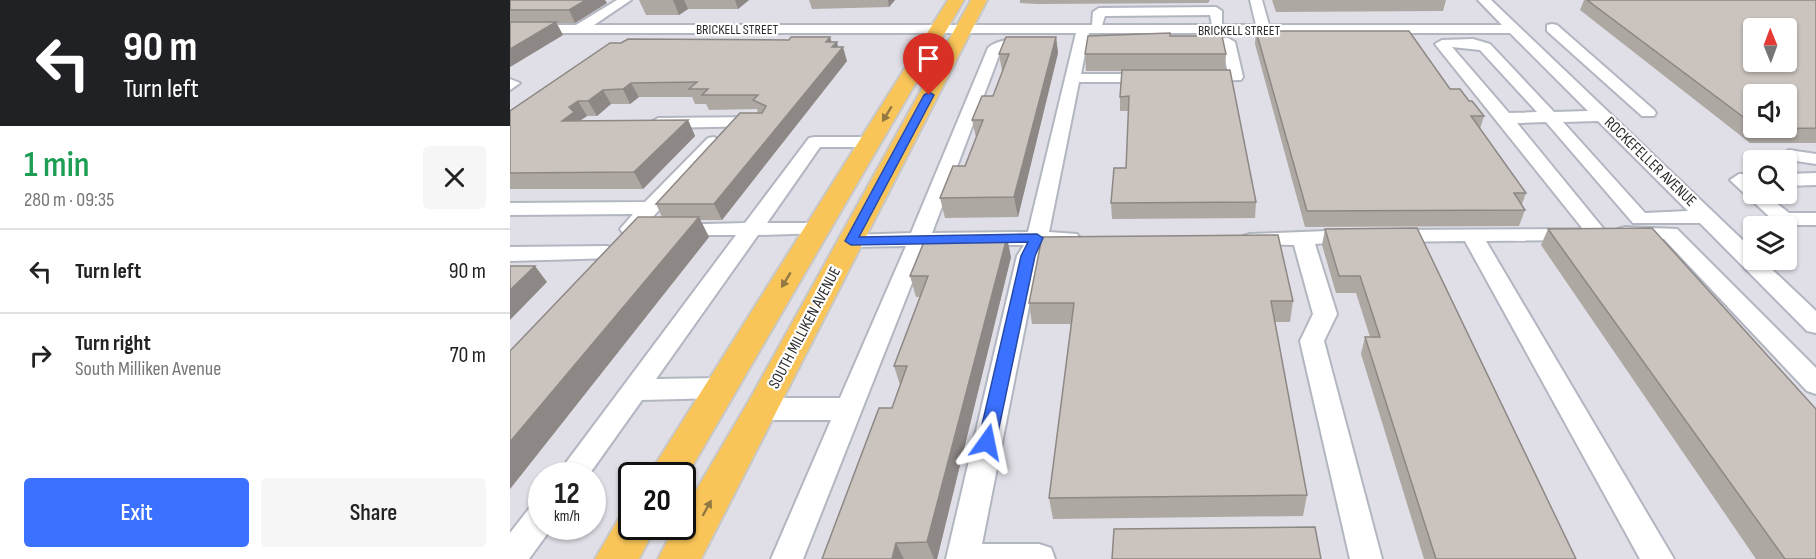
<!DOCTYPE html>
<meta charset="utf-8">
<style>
body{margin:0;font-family:"Sofia Sans Condensed",sans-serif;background:#f6f6f6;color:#222;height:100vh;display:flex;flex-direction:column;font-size:22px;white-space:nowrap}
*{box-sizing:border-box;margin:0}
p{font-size:20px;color:#767676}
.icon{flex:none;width:33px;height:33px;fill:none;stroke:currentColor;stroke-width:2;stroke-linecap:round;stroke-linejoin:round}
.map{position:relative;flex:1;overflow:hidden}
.sheet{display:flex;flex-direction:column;background:#fff;width:510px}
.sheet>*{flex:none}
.guide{background:#202124;color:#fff;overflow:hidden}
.needle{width:39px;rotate:359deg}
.buttons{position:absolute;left:1233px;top:18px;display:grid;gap:12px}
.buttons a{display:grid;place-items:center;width:54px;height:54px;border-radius:6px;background:#fff;box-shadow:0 2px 4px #0004;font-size:30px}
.speed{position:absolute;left:18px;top:462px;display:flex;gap:12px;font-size:30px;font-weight:700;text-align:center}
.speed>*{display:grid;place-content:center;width:78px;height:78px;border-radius:50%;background:#fff;box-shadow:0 2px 4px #0004;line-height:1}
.speed small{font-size:15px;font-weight:400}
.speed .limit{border:3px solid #111;border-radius:9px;background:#fff;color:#111}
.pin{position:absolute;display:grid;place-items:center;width:51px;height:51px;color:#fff;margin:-62px -26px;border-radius:50% 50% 50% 0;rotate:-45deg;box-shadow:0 0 6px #0007}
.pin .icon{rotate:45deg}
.me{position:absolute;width:66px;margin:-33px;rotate:12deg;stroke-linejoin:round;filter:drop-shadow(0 0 4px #0008)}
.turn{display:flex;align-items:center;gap:21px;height:126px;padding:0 24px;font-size:27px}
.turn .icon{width:78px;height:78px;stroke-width:2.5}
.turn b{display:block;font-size:42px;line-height:51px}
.round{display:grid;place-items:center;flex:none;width:63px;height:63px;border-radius:6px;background:#f6f6f6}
.summary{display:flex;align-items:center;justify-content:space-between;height:102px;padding:0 24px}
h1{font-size:36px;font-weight:600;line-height:45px;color:#1e9e55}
.cta{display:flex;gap:12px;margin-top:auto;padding:12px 24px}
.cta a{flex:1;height:69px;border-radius:6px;background:#3b71ff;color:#fff;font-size:24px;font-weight:600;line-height:69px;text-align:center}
.cta a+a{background:#f6f6f6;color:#222}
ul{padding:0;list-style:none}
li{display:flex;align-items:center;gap:18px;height:84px;padding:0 24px;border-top:2px solid #e0e0e0}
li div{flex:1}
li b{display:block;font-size:22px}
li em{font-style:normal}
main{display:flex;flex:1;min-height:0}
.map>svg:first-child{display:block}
.industrial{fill:#e0dfe7;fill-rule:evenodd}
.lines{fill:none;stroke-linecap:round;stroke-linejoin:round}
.minor-casing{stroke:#b2b6c1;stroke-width:4}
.major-casing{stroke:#c8c8c8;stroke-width:4}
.minor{fill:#fff;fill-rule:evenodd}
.major{fill:#f9c559;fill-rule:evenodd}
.wall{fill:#aea8a3;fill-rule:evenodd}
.shaded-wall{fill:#8d8885}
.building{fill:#cac3be;stroke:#8d8885;stroke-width:1.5;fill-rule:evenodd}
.oneway{fill:#927842}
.route{fill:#3b71ff;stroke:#2649a6;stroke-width:1.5}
.labels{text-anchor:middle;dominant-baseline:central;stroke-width:4.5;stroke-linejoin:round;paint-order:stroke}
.far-street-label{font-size:14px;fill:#2c2c2c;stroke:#fff}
.street-label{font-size:16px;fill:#2c2c2c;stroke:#fff}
</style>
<main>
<section class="sheet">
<div class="guide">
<div class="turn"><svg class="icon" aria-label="left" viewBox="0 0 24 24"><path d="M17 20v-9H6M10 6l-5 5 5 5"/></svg><div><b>90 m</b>Turn left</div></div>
</div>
<div class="summary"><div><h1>1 min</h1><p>280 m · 09:35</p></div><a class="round"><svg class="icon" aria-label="close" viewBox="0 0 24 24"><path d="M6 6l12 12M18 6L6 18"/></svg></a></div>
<ul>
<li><svg class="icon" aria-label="left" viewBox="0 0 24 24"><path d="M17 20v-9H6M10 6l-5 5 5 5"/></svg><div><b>Turn left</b></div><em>90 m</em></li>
<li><svg class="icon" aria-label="right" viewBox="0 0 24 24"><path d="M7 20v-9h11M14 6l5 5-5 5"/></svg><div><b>Turn right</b><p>South Milliken Avenue</p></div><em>70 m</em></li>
</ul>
<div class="cta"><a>Exit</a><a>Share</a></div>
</section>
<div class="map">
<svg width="1306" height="559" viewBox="0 0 1306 559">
<rect width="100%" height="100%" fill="#efe6de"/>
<!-- industrial -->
<path class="industrial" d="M0 0H1306V559H0ZM1244 28H1276V62H1244ZM1244 94H1276V128H1244ZM1244 160H1276V194H1244ZM1244 226H1276V260H1244ZM32 476H82V526H32ZM122 476H172V526H122Z"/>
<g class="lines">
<!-- minor casing -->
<g class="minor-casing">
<path id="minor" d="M107 0H121L84 25H582L583 12 589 8 706 7 712 11V25H746L740 0H752L759 25H992L968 0H981L1244 251V260H1252L1306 311V333L1297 331 1190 223H1123L1036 122 1007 123 1097 233 1094 237 1087 239 1077 234 1074 238 1067 240 976 241 1164 559H1130L955 241 881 242 874 240 871 236 874 232 881 230 1073 229 925 44 932 40 963 39 980 44 1044 112 1078 111 1000 33H579L571 74H641L648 78 641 82H569L539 232 567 234 570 238 567 242 535 244 529 256 472 544H529L541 548 545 559H436L507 256 514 245H417L293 559H261L321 420H252L242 417 238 409 242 401 252 398H330L396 246 341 247 334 245 330 241 334 237 341 235 401 233 478 48C487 39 516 35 525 44L518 48 491 50 422 233 518 232 566 33H0V25H66ZM700 15 702 25H592L595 16ZM942 47 970 50 1027 112 999 113ZM1088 121 1178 211 1135 213 1053 122Z
M1042 24 1047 25 1144 110 1146 113 1144 116H1132L1037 31V25Z
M718 38 725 42 733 77 731 80 687 81 685 78 687 75 718 73 712 46 687 45V39Z
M0 79 10 83 0 90Z
M252 117 260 122 258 126 148 128 140 123 148 118Z
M204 137 213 142 136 224 142 229 139 233H113L110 229 123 214 0 215V203L135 202 198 138Z
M305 137H359L368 142 359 147H310L257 223H307L314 225 317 229 314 233 248 235 146 379 210 378 219 381 223 388 219 395 210 398 132 400 78 476H46L226 235H165L158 233 155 229 158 225 235 223 299 138Z
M1279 150 1306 154V164L1273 159 1270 155Z
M1306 173V185L1276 186V174Z
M1229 174H1244V194H1255L1279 213H1306V225H1285L1282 230 1276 232V226H1265L1264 221 1220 180Z
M1115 227 1167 229 1306 368V394L1297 391 1154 239 1108 237 1105 233 1108 229Z
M842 230 849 232 852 236 849 240 805 244 827 314 814 341 872 559H840L790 341 803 314 784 245 733 244 729 240 733 236 740 234Z
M97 246 105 248 108 253 105 258 0 261V247Z
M32 502V526H43L19 559H0V533L21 506Z"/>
</g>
<!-- major casing -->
<g class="major-casing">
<path id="major" d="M438 0H454L172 484V476H138Z
M461 0H477L191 559H148L165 526H172V514L240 399Z
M122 510V526H146L129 559H85L112 513Z"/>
</g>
<!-- minor -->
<use href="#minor" class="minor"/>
<!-- major -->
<use href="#major" class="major"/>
</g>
<!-- wall -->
<path class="wall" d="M0 0 97 3 65 23H46L53 35 0 67Z
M129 0H239L228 9H178L169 15H136Z
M299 0H385L379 7 302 9Z
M510 0H700L698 3 527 4 510 3Z
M762 0H936L933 11 766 12Z
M1074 0H1306V143H1240L1070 10ZM1244 94 1276 128H1244Z
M746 31 940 89 974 116 970 129 1016 193 1012 204 1015 210 1009 226 795 227 745 44Z
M660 36 716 54 715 70 746 202 745 218 602 219 601 203 616 168 619 111H610V97L612 71H576L575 54Z
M320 37 321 42H327L328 47 337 61 212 220H190L199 237 0 489V351L152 217 146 204 248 113 247 109 199 110 196 104H185L182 97H129L120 104H101L87 116H77L70 121 178 120 185 136 133 189H0V111L279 40Z
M546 37 548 53 508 217 435 218 430 198 455 166 466 138 462 120 483 96 493 71H492L489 54Z
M815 229 1066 559H914L851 354 855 337H860L846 293H826L812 245Z
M1038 229 1306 559H1246L1031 245Z
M501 257 427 559H312L382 408 390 385 384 366 410 297H406L400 276Z
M783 301 780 322H765L797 495 793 516 543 519 539 498 561 324H522L519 303Z"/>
<!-- shaded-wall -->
<path class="shaded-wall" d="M76 0H95L97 3 65 23 59 10Z
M163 0H174L178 9 169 15Z
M225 0H239L228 9Z
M378 0H385L379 7Z
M46 22 53 35 0 67V49Z
M320 37 323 46 327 42 329 52 333 47 337 61 212 220 204 204Z
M546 37 548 53 508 217 504 197Z
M121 83 129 97 120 104 113 89Z
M93 90 101 104 87 116 78 101Z
M68 101 77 116 69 121H52L59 107Z
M178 120 185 136 133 189 124 172Z
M189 217 199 237 0 489V442Z
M497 237 501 257 427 559H424L417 542Z
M25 266 37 282 0 320V290Z
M386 543 394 559H382Z"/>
<!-- building -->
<path class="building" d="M0 0H76L59 10H0Z
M1077 0H1306V128L1249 129 1247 128H1276V94H1244V125ZM1244 28H1276V62H1244Z
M0 22H46L0 49Z
M746 31H899L940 89H950L959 101H962L974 116H961L1016 193H1004L1015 210 797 211Z
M660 33V36H712L716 54H575L578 36Z
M281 37H320L316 42H327L322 47H333L204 204H146L230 113H252L256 106 243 100 248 95H192L198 89H179L187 82 121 83 113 89 93 90 78 101H68L59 107 64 112 52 121 178 120 124 172 0 173V111L100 43H111L118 39 279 40Z
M496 37H546L504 197 430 198 443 166H455L473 120H462L472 96H483L499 54H489Z
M612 70H720L746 202 601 203 604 168H616L619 96 610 97Z
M128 217H189L0 442V351Z
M907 228 1066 559H926L855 337H870L850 276H829L815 229Z
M1142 228 1306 409V559H1275L1038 229Z
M768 235 783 301H761L797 495 539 498 564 303H519L532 237Z
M416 237H497L417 542 386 543 382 559H312L369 408H382L397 366H384L418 276H400Z
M0 266H25L0 290Z
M805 527 811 559H602L604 529Z"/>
<!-- one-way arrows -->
<defs><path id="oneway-solid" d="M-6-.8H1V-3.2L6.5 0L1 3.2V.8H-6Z" transform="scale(1.5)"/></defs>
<g class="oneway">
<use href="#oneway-solid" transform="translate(377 114) rotate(121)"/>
<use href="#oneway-solid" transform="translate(276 280) rotate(121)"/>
<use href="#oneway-solid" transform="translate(197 508) rotate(-61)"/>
</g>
<!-- route -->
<path class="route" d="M419 92 424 95 349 237 527 234 533 238 525 256 486 442 483 447H471L468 442 511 256 518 242 341 245 335 241 414 95Z"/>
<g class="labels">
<!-- far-street labels -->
<g class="far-street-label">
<text x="227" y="29">BRICKELL STREET</text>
<text x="729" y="30">BRICKELL STREET</text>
</g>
<!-- street labels -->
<g class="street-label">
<text transform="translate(1140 162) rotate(44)">ROCKEFELLER AVENUE</text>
<text transform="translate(295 328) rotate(-62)">SOUTH MILLIKEN AVENUE</text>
</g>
</g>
</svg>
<div class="buttons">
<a><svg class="needle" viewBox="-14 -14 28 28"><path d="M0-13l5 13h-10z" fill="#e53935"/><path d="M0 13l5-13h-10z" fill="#767676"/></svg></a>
<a><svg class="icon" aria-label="sound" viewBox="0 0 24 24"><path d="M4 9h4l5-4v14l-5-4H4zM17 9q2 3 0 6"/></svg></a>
<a><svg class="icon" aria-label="search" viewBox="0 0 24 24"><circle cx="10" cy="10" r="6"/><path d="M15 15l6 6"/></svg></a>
<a><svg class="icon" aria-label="layers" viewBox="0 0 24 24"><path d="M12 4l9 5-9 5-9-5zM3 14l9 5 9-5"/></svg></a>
</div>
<div class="speed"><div>12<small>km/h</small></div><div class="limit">20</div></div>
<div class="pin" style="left:419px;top:95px;background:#d93025"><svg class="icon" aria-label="arrive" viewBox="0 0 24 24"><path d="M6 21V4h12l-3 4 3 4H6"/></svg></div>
<svg class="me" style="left:477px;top:442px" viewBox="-20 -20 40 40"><path d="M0-17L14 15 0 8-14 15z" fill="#3b71ff" stroke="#fff" stroke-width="4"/></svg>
</div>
</main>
